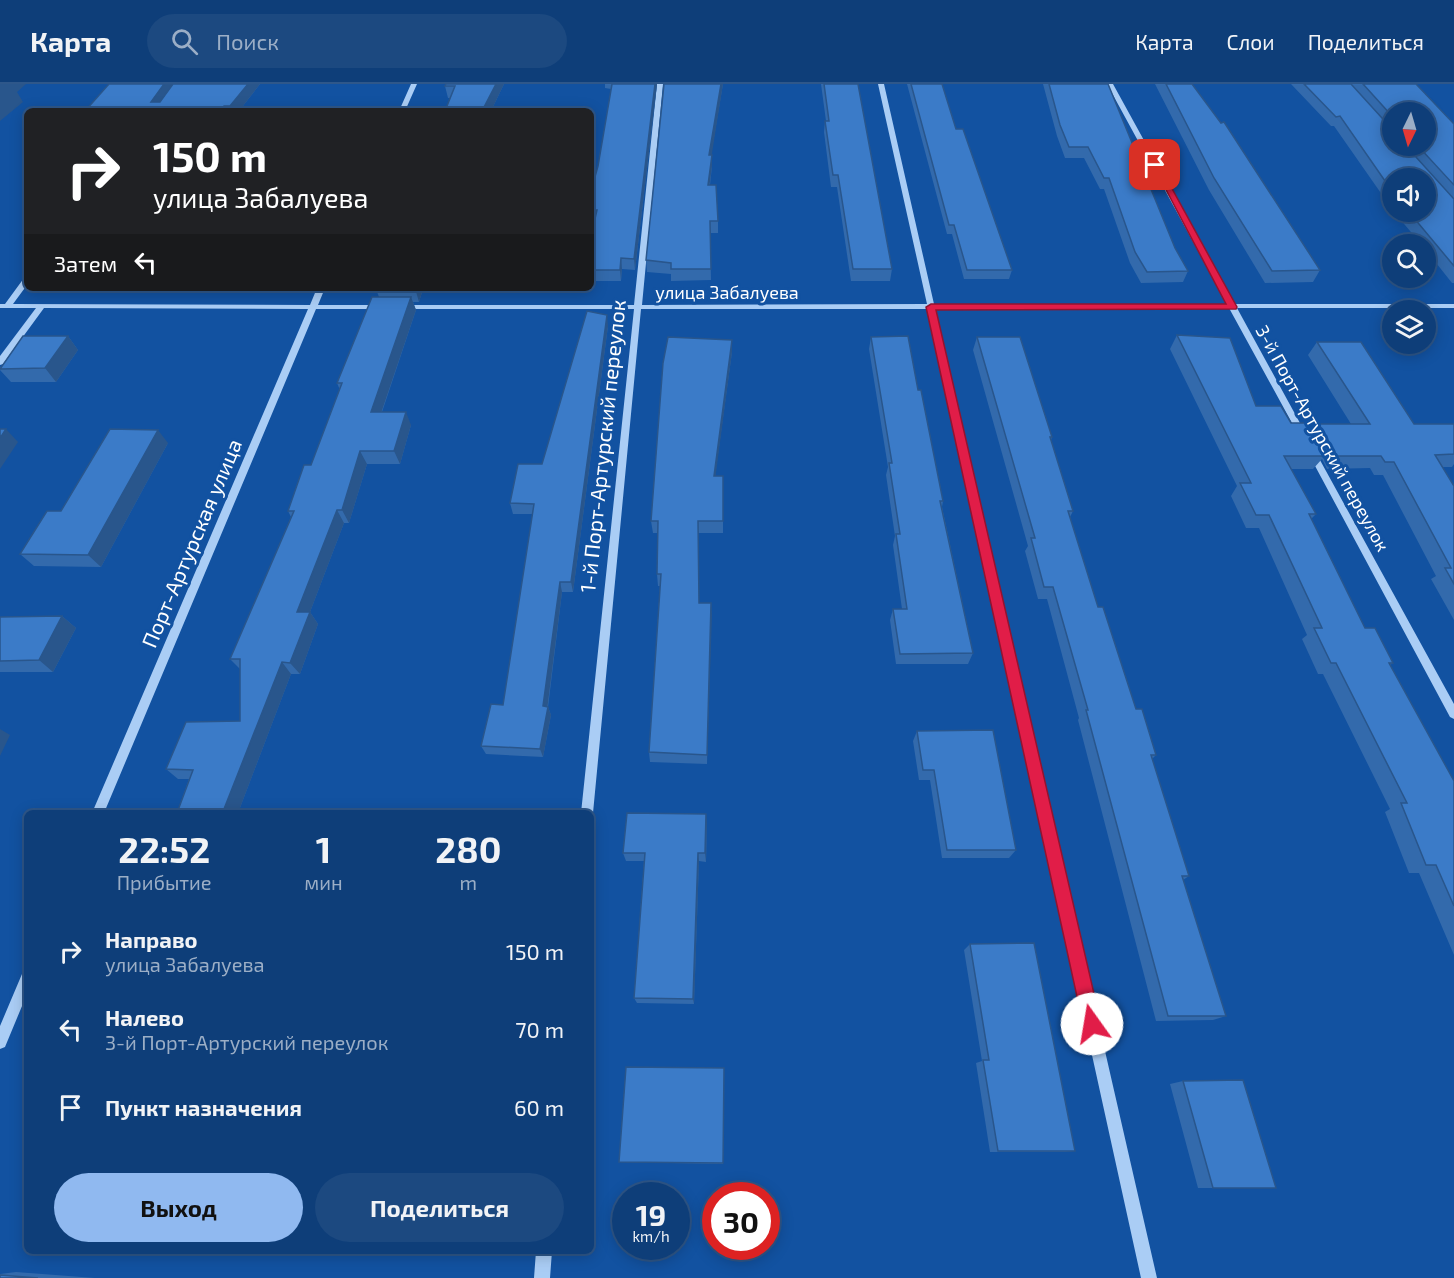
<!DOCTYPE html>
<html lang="ru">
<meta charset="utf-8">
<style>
body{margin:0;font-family:"Exo 2",sans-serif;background:#1c4980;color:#f1f3f6;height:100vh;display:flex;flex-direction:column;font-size:22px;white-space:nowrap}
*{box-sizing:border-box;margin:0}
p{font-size:20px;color:#9baec6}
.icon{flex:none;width:33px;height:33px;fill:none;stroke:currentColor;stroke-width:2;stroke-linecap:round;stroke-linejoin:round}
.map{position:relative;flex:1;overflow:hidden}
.sheet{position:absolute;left:24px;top:726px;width:570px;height:444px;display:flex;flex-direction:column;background:#0e3e79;border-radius:9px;box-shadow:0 3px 15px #0003,0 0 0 2px #2e578a}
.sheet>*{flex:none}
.hud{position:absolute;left:24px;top:24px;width:570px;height:183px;border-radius:9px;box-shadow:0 3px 15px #0003,0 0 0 2px #2e578a;background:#202124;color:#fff;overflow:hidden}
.needle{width:39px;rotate:185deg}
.tools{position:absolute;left:1382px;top:18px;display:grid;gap:12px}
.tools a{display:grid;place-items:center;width:54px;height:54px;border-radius:50%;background:#0e3e79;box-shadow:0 3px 15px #0003,0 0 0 2px #2e578a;font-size:30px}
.speed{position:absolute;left:612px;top:1098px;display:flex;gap:12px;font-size:30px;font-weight:700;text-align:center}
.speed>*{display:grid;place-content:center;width:78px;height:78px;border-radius:50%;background:#0e3e79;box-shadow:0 3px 15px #0003,0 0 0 2px #2e578a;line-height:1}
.speed small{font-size:15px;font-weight:400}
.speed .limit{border:9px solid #d22;background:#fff;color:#111}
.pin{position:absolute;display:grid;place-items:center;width:51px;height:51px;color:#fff;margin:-26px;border-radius:12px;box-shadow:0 3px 9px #0006}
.me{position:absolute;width:66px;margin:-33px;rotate:347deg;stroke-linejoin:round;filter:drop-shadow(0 0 4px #0008)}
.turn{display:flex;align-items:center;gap:21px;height:126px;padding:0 30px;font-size:27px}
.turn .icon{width:78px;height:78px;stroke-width:2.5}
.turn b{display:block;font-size:42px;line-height:51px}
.then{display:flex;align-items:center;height:57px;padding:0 30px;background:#0003;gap:12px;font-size:22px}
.eta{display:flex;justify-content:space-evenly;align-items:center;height:102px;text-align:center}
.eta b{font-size:36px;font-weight:700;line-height:42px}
.primary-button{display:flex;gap:12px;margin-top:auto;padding:12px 30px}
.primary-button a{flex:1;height:69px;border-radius:36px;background:#90b9f0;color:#111;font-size:24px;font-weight:700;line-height:69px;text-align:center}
.primary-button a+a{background:#1c4980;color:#f1f3f6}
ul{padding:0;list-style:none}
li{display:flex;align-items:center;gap:18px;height:78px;padding:0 30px}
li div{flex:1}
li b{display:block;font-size:22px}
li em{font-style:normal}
header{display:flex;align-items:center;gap:36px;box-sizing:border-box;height:84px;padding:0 30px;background:#0e3e79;border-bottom:2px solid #2e578a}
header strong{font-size:28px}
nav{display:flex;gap:33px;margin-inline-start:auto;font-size:21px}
.search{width:420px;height:54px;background:#1c4980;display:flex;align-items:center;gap:15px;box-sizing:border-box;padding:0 21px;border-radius:33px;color:#9baec6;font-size:22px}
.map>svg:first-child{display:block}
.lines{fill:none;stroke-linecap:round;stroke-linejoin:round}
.minor{fill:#aacdf5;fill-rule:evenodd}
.wall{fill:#336aac;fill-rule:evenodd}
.shaded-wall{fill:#29568c}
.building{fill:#3b7bc8;stroke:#29568c;stroke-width:1.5}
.route{fill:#e11d48;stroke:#92132f;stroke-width:1.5}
.labels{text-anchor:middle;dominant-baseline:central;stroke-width:6;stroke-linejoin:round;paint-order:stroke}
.far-street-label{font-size:18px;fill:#fff;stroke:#1252a1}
.street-label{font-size:21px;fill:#fff;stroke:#1252a1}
</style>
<header>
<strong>Карта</strong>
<div class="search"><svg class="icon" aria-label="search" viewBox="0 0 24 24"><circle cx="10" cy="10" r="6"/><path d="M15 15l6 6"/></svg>Поиск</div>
<nav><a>Карта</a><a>Слои</a><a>Поделиться</a></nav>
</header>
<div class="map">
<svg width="1454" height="1194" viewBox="0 0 1454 1194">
<rect width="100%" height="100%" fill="#1252a1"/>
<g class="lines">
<!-- minor -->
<path class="minor" d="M411 0H417L405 27H399Z
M657 0H663L642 221 927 220 878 0H884L934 220H1227L1107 0H1113L1234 220H1454V224H1237L1306 350 1302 353 1298 350 1229 224 935 225 1157 1194H1141L928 225H641L593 729 591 733V729H581L634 225H402L398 223 402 221H634Z
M24 194H27V201L13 220 310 221 317 204H325L318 221H381L385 223 381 225H316L104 729H92L308 225 44 224 3 280 0 281V272L36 224H0V220H5Z
M1311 364 1315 367 1454 620V635L1450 633 1307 367Z
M27 889V910L5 963 0 965V942L22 890Z
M536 1167H552L550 1194H534Z"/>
</g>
<!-- wall -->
<path class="wall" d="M109 0H260L239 27H85Z
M504 0 491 27H445L450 14H448L445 2Z
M605 0H657L635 186 622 185 621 197H591V152L594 138 591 137V107L598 82 611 5 605 4Z
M664 0H723L711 71 712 82 710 101 718 137V149H710L711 196 671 197V190L647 188 646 176Z
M821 0H858L892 185 890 197H851L837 103H831L824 48 825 37H826Z
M907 0H942L956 45 1012 186 1009 195H964L952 150H947Z
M1043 0H1108L1175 164 1188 187 1183 198 1141 199 1130 179 1104 105H1100L1084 74H1065L1057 52Z
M1155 0H1192L1320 186 1313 198 1265 199 1209 106Z
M1291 0H1416L1454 40V199H1452L1425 165V160H1421L1394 128H1425L1392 94V125L1334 42H1331ZM1392 28 1425 62H1392Z
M377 204H427V205H423L419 218H413L416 226 382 328 411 341 400 380H367L349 439H344L310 528 318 540 300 590H291L238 729H177L189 695H178L166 685 240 637V585L230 575 291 433 288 427 311 381 340 306 337 299 379 213 376 205Z
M608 242 573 508H562L548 623 551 631 543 673 486 670 481 662 503 621 533 430H513L510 419 542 380Z
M1177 251 1256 322 1311 349 1319 340H1351L1308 271 1317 258 1414 340H1454V380L1452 383H1442L1454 402V536L1431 495 1436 492 1383 391H1374L1370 384 1327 385 1322 375 1313 385H1291L1316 430 1311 435 1365 544 1393 579 1390 581 1454 697V871L1419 789H1409L1385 728 1390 725 1323 590H1318L1302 555 1307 551 1259 444H1246L1231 412 1237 402 1170 265Z
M68 252 78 266 56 298H11L0 286V283Z
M871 253 918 306 943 417 942 423 973 569 968 580H896L890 536 893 525H902L893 461 895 452 886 391 888 383 869 265Z
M977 253 1052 353 1051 356 1073 427 1070 433 1098 523 1136 625 1156 671 1152 675 1189 792 1183 796 1226 932 1213 936 1156 937 1078 636 1079 634 1047 515H1038L1025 467 1028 462 973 266Z
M732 256V268L715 392H723V449H698L699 519H711L707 680 650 678 649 668 660 502H658L657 490 658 449H653L651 437Z
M168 359 101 483 34 482 20 470 61 427Z
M62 532 76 544 53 588H0V533Z
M917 647 1016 766 1009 774H942L930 696H919L913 657Z
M707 738 706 778 699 777 694 920 637 919 634 914 644 777H626L623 769Z
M970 860 1075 1067 1065 1068H990L976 979 982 977 964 866Z
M724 984 723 1080 619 1078Z
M1183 997 1276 1104H1198L1170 1000Z
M16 1188 95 1194H0V1190Z"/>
<!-- shaded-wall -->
<path class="shaded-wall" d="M0 0H26L17 8 23 18 0 37Z
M164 0H176L158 27 151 18Z
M248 0H260L239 27H232L230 22Z
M496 0H504L491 27H482Z
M655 0H657L635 186 634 175Z
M721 0H723L710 82 709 71Z
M224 22 226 27H221Z
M712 71V82L708 112V101Z
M621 174 622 185 621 197 620 186Z
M415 204H423V205L419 218Z
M411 213 416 226 377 341 371 328Z
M607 231 608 242 573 508 571 498Z
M68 252 78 266 56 298 45 284Z
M732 256V268L714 404V392Z
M406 328 411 341 400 380 394 367Z
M6 345 18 358 0 385V354Z
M158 346 168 359 101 483 88 471Z
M360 367 367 380 349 439 342 426Z
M337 426 344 439 310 528 318 540 300 590 290 579 297 528Z
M560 498 562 508 547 626 548 623 551 631 543 673 540 665 543 622Z
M711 519 712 531 707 680V671Z
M62 532 76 544 53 588 39 576Z
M282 578 291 590 238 729H226L224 725Z
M0 645 10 651 0 672Z
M706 730 707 738 706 778 705 769Z
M698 769 699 777 694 920 693 915Z"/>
<!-- building -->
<path class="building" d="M109 0H164L151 18H160L173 0H248L230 22H224L221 27H85Z
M446 0H496L482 27H445L455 2H445Z
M612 0H655L634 175 621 174 620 186H591V152L597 126H591V107L598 82Z
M664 0H721L709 71H712L708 101H716L718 137H710L711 185H671V179L646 176Z
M824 0H858L892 185H853L838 91H833L825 37H829Z
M911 0H942L956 45H963L1012 186H967L954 141H949Z
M1049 0H1108L1175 164 1188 187 1147 188 1135 168 1109 94H1104L1088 63H1069L1060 41Z
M1166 0H1192L1221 39 1224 38 1320 186 1272 187 1214 94Z
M1304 0H1351L1392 45V62H1406L1454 115V182L1409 128H1425V94H1392V107L1340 32 1336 33Z
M1363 0H1416L1454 40V101L1418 62H1425V28H1392V32Z
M377 204H415L414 205H376Z
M372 213H411L371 328H406L394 367H360L342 426H337L297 528H310L290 579 282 578 224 725H227L226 729H177L193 686 166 685 186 638 240 637V575H230L294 427H288L304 381H311L342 299H337Z
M587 227 607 231 571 498H560L543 622 548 623 540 665 481 662 491 620 503 621 534 420 510 419 518 380H542Z
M1177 251 1230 254 1256 322H1281L1291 339H1306L1324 372H1284L1316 430H1309L1365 544H1375L1393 579H1389L1454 697V822L1436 781H1426L1401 719H1407L1336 579H1331L1314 544H1322L1269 431H1256L1240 399H1251Z
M23 252H68L45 284 0 285Z
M908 252 918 306H921L943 417H940L973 569 900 570 893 525H907L896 450H900L889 379H892L871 253Z
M668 253 732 256 714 392H723V437H698L699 519H711L707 671 649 668 661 490H657L658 437H651L663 279Z
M977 253H1020L1052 353H1050L1073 427H1068L1098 523H1103L1136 625H1142L1156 671H1151L1189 792H1182L1226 932H1168L1086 626H1088L1053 503H1044L1031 454H1035Z
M1317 258H1361L1414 340H1454V370L1435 371 1454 402V500L1445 484H1451L1394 378H1385L1381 372H1337L1319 340H1370Z
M0 345H6L0 354Z
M110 345 158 346 88 471 20 470 47 427H61Z
M62 532 39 576 0 577V533Z
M993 646 1016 766H947L934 686H923L917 647Z
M468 726 534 727V729H468Z
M627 729 706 730 705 769H698L693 915 634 914 645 769H623Z
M1034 859 1075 1067H998L983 976H989L970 860Z
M626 983 724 984 723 1079 619 1078Z
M1243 996 1276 1104H1213L1183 997Z
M0 1191 38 1194H0Z"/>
<!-- route -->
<path class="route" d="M1152 79 1159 81 1237 223 1236 225 936 226 1101 940 1098 946 1092 948 1086 946 1083 940 926 223 931 220H1226Z"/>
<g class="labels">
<!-- far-street labels -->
<g class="far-street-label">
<text x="727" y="208">улица Забалуева</text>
<text transform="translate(1323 354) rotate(61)">3-й Порт-Артурский переулок</text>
</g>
<!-- street labels -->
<g class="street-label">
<text transform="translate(602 362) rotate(-84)">1-й Порт-Артурский переулок</text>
<text transform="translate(191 459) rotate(-67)">Порт-Артурская улица</text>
</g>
</g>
</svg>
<div class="tools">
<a><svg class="needle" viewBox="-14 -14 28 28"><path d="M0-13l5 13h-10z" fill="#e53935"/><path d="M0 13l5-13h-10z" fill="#9baec6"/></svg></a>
<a><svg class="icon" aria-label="sound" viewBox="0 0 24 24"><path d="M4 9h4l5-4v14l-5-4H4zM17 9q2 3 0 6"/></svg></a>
<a><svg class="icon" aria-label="search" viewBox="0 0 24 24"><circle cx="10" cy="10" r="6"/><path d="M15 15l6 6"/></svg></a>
<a><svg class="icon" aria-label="layers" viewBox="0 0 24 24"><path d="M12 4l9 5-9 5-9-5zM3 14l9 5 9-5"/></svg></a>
</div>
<div class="speed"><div>19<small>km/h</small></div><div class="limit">30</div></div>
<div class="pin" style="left:1155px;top:81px;background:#d93025"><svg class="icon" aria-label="arrive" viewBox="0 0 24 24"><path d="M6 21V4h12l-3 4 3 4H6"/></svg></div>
<svg class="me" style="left:1092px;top:940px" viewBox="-20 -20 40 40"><circle r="19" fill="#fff"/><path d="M0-13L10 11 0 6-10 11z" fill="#e11d48"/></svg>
<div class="hud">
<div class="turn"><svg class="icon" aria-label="right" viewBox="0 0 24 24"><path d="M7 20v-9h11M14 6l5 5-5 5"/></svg><div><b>150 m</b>улица Забалуева</div></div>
<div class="then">Затем<svg class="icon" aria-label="left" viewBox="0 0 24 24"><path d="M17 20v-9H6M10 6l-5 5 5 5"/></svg></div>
</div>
<section class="sheet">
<div class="eta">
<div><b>22:52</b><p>Прибытие</p></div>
<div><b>1</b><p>мин</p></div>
<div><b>280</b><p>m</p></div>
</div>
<ul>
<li><svg class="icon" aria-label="right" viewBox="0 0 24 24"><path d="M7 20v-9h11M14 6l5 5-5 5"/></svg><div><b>Направо</b><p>улица Забалуева</p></div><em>150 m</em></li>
<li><svg class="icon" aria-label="left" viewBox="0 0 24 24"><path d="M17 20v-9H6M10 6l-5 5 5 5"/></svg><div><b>Налево</b><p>3-й Порт-Артурский переулок</p></div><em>70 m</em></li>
<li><svg class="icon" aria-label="arrive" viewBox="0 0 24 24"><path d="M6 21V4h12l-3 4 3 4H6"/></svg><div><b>Пункт назначения</b></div><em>60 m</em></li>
</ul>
<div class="primary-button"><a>Выход</a><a>Поделиться</a></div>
</section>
</div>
